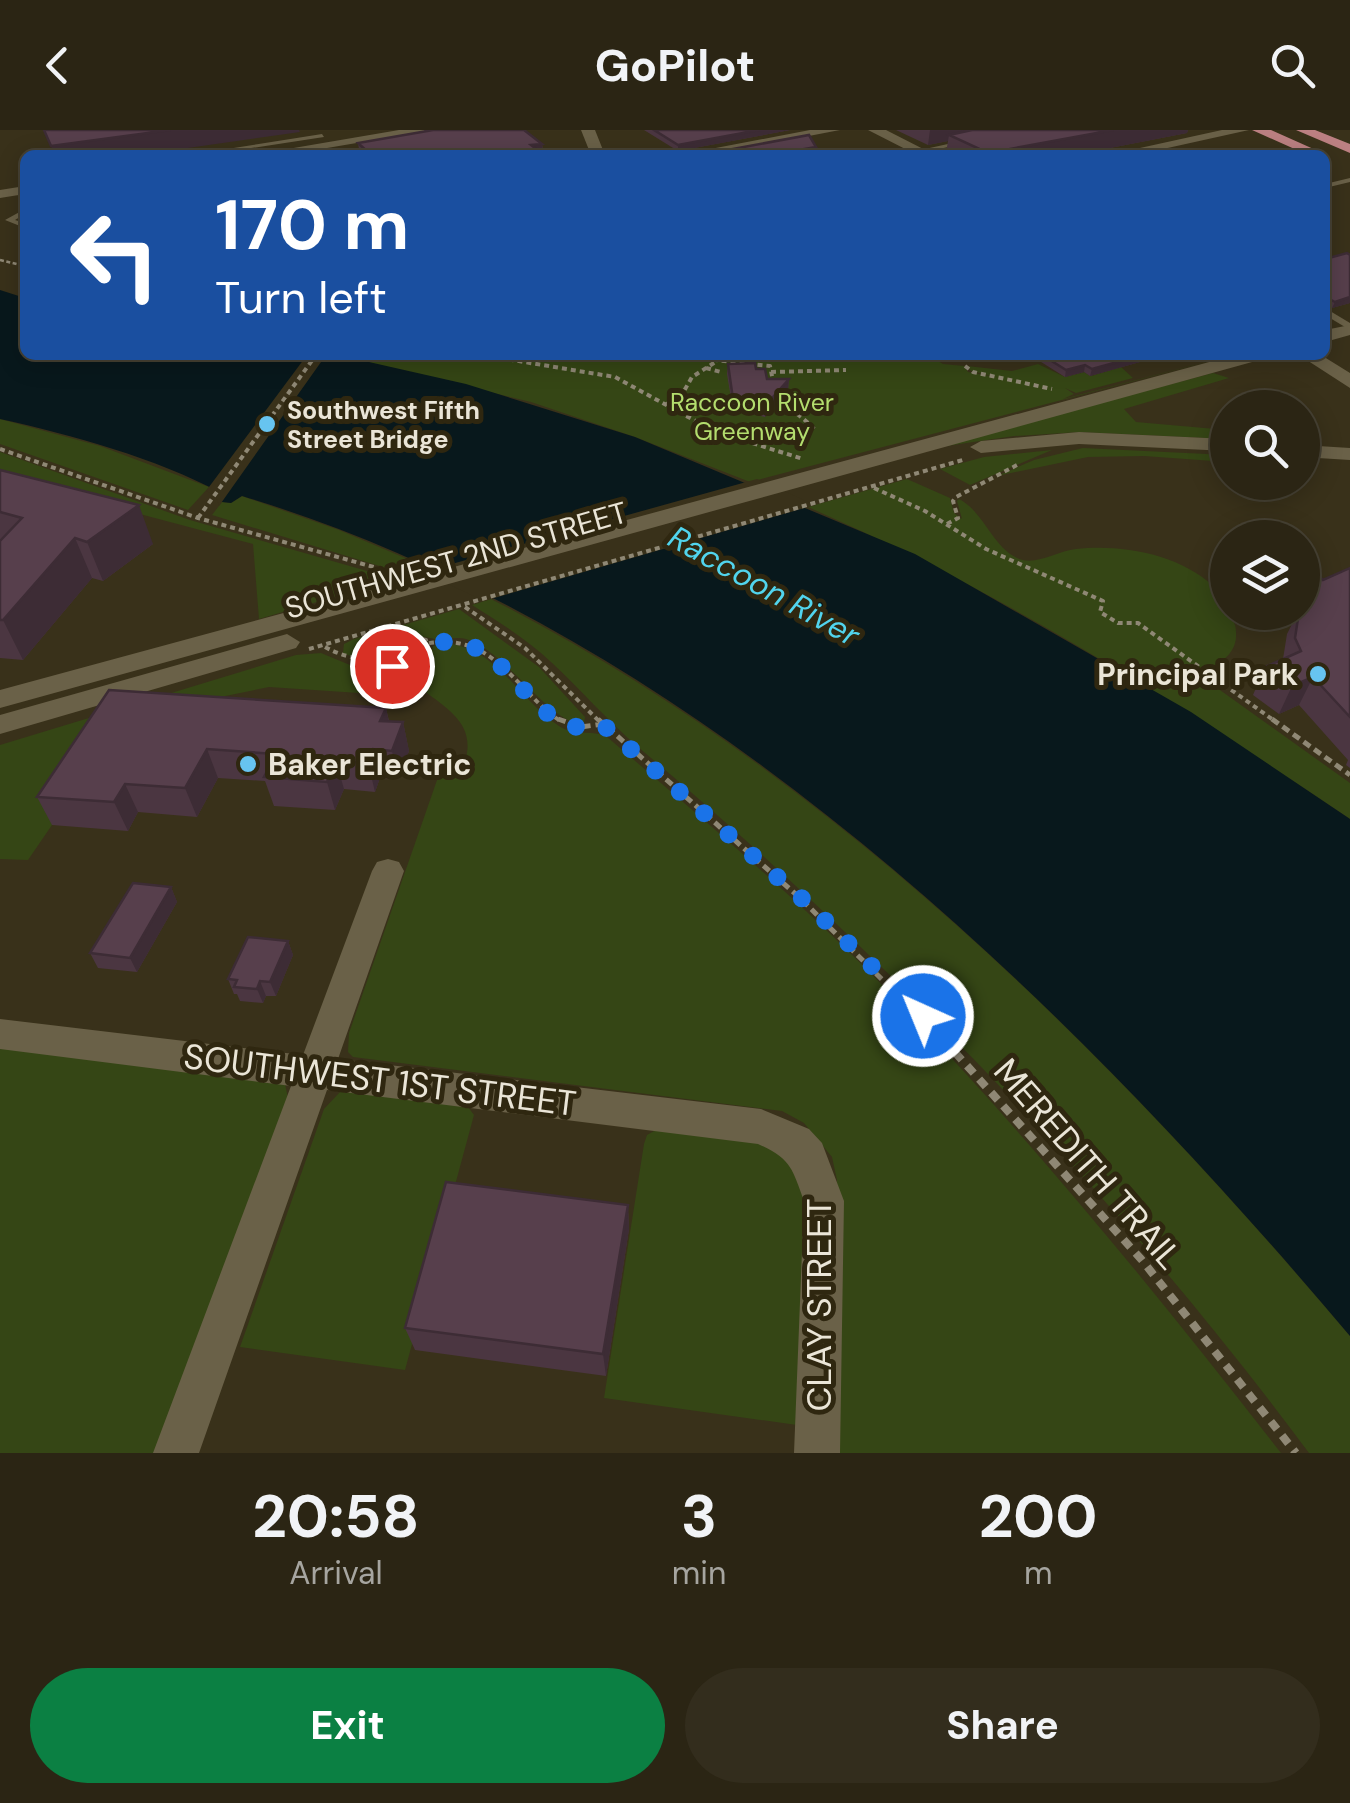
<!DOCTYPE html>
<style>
body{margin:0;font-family:"DM Sans",sans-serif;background:#332d1d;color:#f1f3f6;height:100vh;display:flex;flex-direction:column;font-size:38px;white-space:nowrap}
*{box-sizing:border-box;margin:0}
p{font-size:32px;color:#a6a5a0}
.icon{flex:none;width:55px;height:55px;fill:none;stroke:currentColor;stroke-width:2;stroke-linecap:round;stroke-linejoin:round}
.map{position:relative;height:1323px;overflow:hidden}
.drawer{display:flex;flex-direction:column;background:#2b2514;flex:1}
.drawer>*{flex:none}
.guide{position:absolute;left:20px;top:20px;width:1310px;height:210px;border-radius:15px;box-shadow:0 5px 25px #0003,0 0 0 2px #474234;background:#1a4fa0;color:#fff;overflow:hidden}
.buttons{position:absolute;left:1210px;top:260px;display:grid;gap:20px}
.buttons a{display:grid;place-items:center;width:110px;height:110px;border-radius:50%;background:#2b2514;box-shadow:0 5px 25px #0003,0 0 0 2px #474234;font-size:50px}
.pin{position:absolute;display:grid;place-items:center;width:85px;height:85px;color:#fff;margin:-42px;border:5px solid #fff;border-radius:50%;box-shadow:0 2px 10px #0007}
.me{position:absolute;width:110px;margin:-55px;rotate:316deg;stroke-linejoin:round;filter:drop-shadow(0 0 8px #0008)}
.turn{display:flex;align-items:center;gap:35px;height:210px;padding:0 30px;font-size:45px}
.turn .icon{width:130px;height:130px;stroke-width:2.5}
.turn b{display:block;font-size:70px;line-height:85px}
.eta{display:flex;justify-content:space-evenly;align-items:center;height:170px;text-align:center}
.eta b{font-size:60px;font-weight:700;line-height:70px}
.button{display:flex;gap:20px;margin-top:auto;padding:20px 30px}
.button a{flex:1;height:115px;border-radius:60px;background:#0b8043;color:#fff;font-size:40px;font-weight:700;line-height:115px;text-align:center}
.button a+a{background:#332d1d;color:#f1f3f6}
header{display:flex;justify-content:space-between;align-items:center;height:130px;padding:0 30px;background:#2b2514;font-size:45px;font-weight:700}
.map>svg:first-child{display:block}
.green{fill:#354615}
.water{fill:#08181c}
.pier{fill:#39311a}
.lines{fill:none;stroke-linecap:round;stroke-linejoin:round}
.path-far3{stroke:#8f8875;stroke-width:2.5;stroke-dasharray:4 2.5;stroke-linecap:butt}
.path-far2{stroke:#8f8875;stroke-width:4;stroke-dasharray:5 4;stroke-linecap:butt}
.path-far1{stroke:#8f8875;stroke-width:5;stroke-dasharray:8 5;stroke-linecap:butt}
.path{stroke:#8f8875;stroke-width:8;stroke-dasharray:10 8;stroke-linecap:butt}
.lane{fill:#6a6148;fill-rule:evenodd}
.street{fill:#6a6148;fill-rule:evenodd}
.secondary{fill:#6a6148;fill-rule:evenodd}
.primary{fill:#bc8082;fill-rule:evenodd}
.wall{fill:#4b3641}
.shaded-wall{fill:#3d2c35}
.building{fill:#573f4c;stroke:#3d2c35;stroke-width:2.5}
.route{stroke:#1a73e8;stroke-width:18;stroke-dasharray:0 32.4}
.poi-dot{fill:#67c4f0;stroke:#2f2710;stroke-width:4}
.labels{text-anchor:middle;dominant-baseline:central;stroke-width:10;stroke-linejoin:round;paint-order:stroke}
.far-park-label{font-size:25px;fill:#b3dd6e;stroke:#2f2710}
.far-poi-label{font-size:25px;font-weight:bold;fill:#eae5d7;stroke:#2f2710;text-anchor:start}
.street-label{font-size:30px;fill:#eae5d7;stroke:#2f2710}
.poi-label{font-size:30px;font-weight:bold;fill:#eae5d7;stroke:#2f2710;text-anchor:end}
.water-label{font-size:32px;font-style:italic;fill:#51d4ed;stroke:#2f2710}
.near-street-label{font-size:35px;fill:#eae5d7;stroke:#2f2710}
</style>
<header><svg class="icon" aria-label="back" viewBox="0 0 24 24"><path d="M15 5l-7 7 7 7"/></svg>GoPilot<svg class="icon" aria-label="search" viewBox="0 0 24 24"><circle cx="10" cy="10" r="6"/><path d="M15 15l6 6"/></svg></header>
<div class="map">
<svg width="1350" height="1323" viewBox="0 0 1350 1323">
<rect width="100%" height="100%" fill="#39311a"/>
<!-- green -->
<path class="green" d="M338 225H674L720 230 722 225H928L943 234 964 236 968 242 1001 248 971 241 967 236 1012 241 1038 234 1065 247 1084 242 1091 246 1121 237 1133 248 1076 263 1065 258 1074 264 1063 269 1233 225 750 352 635 307 531 272Z
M1213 243 1229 248 1124 279 1136 292 1227 300V309L1080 302 1014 306 926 319Z
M0 289 100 316 209 357 188 380 0 314Z
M1083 318 1227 325V332L1144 326 1088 327 997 346 1034 330Z
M1052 320 970 355 940 339 984 327Z
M0 322 190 390 395 449 259 489 253 414 0 347Z
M907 349 950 368 954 383 962 389 957 371 959 369C984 382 991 415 1017 428 1035 437 1056 421 1076 419 1121 414 1179 424 1213 456 1221 464 1223 474 1228 483 1231 488 1236 492 1236 502 1238 526 1216 535 1199 545L1350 653V689C1176 572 1000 461 808 377Z
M242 366 339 400 431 439 409 445 212 385 222 372 231 373Z
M491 469C829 642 1107 919 1350 1206V1323H1309C1115 1062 887 826 638 617 607 590 581 560 551 532 528 510 499 492 472 475Z
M459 479 539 537 585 587 584 593C553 599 507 521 466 509 456 506 445 511 435 509 410 504 404 505 378 514L376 527 356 528 343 523 344 514 354 509Z
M451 514C499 521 521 572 559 596 574 606 590 600 606 606 704 690 803 773 893 866 1032 1010 1158 1165 1281 1323H833L837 1050 832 1027 804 993 782 981 353 927 348 922 349 903 444 630 465 631C476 596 450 580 424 561L389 565 269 557 201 571 52 695 28 730 0 729V615L296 525 321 523 350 535 380 533 410 542 421 538 419 535 431 525 433 516Z
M0 918 285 954 289 973 156 1323H0Z
M351 959 468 977 474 985 405 1240 240 1217 324 979 340 962Z
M656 1000 766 1012 783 1024 804 1053V1296L604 1268 644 1014 647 1005Z"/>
<!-- water -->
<path class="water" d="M0 160 25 168V225H338L466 254 635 307 915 424 1191 582 1350 689V1206C1056 858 688 501 242 366L231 373 222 372 221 363C156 328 72 305 0 289Z"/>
<!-- pier -->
<path class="pier" d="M307 225H326L219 376 216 366 206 361Z
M757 349 815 375 484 471 423 442Z"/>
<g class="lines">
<!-- path-far3 -->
<path class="path-far3" d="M0 130 25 136"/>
<!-- path-far2 -->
<path class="path-far2" d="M482 225 615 247 714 301 803 329
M668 225 770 236 774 256
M965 236 973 242 1052 259
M706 238 721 242
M771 242 846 240
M777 266C783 276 803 286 814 299
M664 275 680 268 692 247 717 231
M0 319 198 388 388 441
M874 358 925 381 986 419 1103 471 1100 482 1118 493H1138L1276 592
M198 388 316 225
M947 394 958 388 953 371 956 367 1019 334
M465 477 525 518 600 592
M405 505 426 510 429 525 405 536 380 529V519L389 510Z
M325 517C385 550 412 499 466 515 505 526 528 571 562 592
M309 519 966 329"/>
<!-- path-far1 -->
<path class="path-far1" d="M558 589 581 597 602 594
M598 589 800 768 945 912
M1272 589 1350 645"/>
<!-- path -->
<path class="path" d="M943 909 1141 1129 1296 1323"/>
<!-- lane -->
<path class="lane" d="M322 4 324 7 206 25H189Z
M966 10 968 13 919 23 916 21Z
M1350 48V52L1325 58V54Z
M25 79V84L15 90 25 93V98L5 90Z
M1325 178 1350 193V200L1325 185Z"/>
<!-- street -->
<path class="street" d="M581 0H595L605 25H591Z
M810 0H840L710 25H679Z
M1299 225H1321L1350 243V258Z
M388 729 399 732 404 741 338 929 761 979 809 999 822 1013 844 1071 840 1323H794L804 1071C792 1038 791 1029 758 1014L327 960 199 1323H153L291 956 0 919V889L303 925 372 741 377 732Z"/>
<!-- secondary -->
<path class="secondary" d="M399 0H433L286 25H252Z
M868 0H886L935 25H917Z
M1222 0H1249L1136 25H1108Z
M25 56V64L0 68V60Z
M1350 195V205L1325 212V200Z
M1235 225H1265L1263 229 0 578V560Z
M1079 302 1228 309V321L1079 314 981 323 970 317 981 311Z
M1302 315 1350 318V330L1302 327Z
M287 504 300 512 296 518 0 604V585Z"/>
<!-- primary -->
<path class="primary" d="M1252 0H1271L1327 25H1308Z
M1296 0H1315L1350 14V23Z"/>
</g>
<!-- wall -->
<path class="wall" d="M424 0H524L542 14 544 25H360L358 13 424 1Z
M644 0H790L678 21Z
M896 0H1188L1187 3 1074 25H949L946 23 948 11 928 15Z
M1350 125V173L1332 178 1325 175V129Z
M1030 225H1165L1090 246 1084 242 1065 247Z
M728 234 756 239 767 249H789L788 260 765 287 733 280 727 244Z
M0 340 153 414 103 451 92 448 23 530 0 528Z
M1302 436 1323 450 1350 438V638L1346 635 1348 630 1299 575 1279 584 1253 565 1265 537 1283 529 1287 504 1293 492 1283 482H1302Z
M109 560 386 578 389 591 403 592 409 621 398 649 380 648 375 662 344 659 335 680 274 676 265 651 218 648 197 687 138 682 128 701 52 695 37 667Z
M171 757 177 772 137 842 98 838 90 823Z
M288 811 293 825 276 866H266L263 873 240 871 237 864H234L228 849Z
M628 1075 629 1099 606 1246 415 1220 405 1198Z"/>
<!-- shaded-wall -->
<path class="shaded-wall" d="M170 0H299L300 2 139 25H54L51 16Z
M759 0H790L678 21V15Z
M930 0H1004L949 5 948 11 928 15Z
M1113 0H1188L1187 3 1074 25H988V23Z
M542 14 543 25 531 15Z
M816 17 815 22 799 25H770Z
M1350 167V173L1332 178 1335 172Z
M1143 225H1165L1090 246 1092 239Z
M1085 235 1084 242 1065 247 1066 240Z
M789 249 788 260 765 287V276Z
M139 375 153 414 103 451 87 412Z
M75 408 92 448 23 530 3 490Z
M1313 547 1299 575 1279 584 1292 556Z
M386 578 392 606 380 591Z
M403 592 409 621 398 649 392 621Z
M207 619 218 648 197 687 185 658Z
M373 619 380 648 375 662 368 633Z
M336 631 344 659 335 680 327 652Z
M125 654 138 682 128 701 114 672Z
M171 757 177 772 137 842 130 828Z
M288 811 293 825 276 866 270 852Z
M260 851 266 866 263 873 257 859Z
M628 1075 629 1099 606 1246 603 1224Z"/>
<!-- building -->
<path class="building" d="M44 0H170L51 16Z
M433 0H524L542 14 531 15 544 25H371L358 13Z
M654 0H759L678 15Z
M972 0H1113L988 23 949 5Z
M809 5 816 17 770 25H692L690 24 711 23Z
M1347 123 1350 125V167L1335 172 1327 168 1325 172V129Z
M1042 225H1143L1092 239 1085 235 1066 240Z
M755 233 756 239H765L767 249H789L765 276 733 269 728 234Z
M0 340 139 375 87 412 75 408 3 490H0V411L22 388 0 382Z
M1307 435 1323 450 1350 438V587L1313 547 1292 556 1265 537 1301 521 1295 508 1299 482H1302V473L1308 466 1302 461V436Z
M109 560 386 578 380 591 403 592 392 621 373 619 368 633 336 631 327 652 264 647 276 624 207 619 185 658 125 654 114 672 37 667Z
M133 753 171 757 130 828 90 823Z
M248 807 288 811 270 852 260 851 257 859 234 857 237 850 228 849Z
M446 1052 628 1075 603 1224 405 1198Z"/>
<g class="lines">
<!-- route -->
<path class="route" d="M392 536 417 534 429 524 430 514C513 493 529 619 602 594L806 772 923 886"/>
</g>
<!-- markers -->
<g class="poi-dot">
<circle cx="267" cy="294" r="10"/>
<circle cx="1318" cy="544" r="10"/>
<circle cx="248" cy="634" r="10"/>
</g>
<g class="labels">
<!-- far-park labels -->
<g class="far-park-label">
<text x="752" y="272">Raccoon River<tspan x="752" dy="29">Greenway</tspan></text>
</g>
<!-- far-poi labels -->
<g class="far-poi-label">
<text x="287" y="280">Southwest Fifth<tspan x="287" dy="29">Street Bridge</tspan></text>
</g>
<!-- street labels -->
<g class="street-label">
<text transform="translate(456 430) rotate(-16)">SOUTHWEST 2ND STREET</text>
</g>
<!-- poi labels -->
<g class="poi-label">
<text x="1298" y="544">Principal Park</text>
<text x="268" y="634" text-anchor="start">Baker Electric</text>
</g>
<!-- water labels -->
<g class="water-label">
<text transform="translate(764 456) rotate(29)">Raccoon River</text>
</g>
<!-- near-street labels -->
<g class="near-street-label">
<text transform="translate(380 950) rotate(7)">SOUTHWEST 1ST STREET</text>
<text transform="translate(1088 1034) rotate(49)">MEREDITH TRAIL</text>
<text transform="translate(819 1175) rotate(-90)">CLAY STREET</text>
</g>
</g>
</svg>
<div class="buttons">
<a><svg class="icon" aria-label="search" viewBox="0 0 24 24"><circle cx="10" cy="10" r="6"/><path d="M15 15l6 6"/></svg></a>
<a><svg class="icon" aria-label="layers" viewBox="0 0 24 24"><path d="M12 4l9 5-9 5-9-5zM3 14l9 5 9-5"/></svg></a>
</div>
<div class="pin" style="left:392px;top:536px;background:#d93025"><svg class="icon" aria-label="arrive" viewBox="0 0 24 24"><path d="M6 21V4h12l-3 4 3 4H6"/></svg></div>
<svg class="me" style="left:923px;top:886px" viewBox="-20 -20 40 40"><circle r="17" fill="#1a73e8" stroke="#fff" stroke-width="3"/><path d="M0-11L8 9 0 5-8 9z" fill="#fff"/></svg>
<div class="guide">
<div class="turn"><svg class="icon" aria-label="left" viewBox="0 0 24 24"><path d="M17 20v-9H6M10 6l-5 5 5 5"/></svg><div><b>170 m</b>Turn left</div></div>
</div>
</div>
<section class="drawer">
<div class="eta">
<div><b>20:58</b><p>Arrival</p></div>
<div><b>3</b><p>min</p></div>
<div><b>200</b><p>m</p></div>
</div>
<div class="button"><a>Exit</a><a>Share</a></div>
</section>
